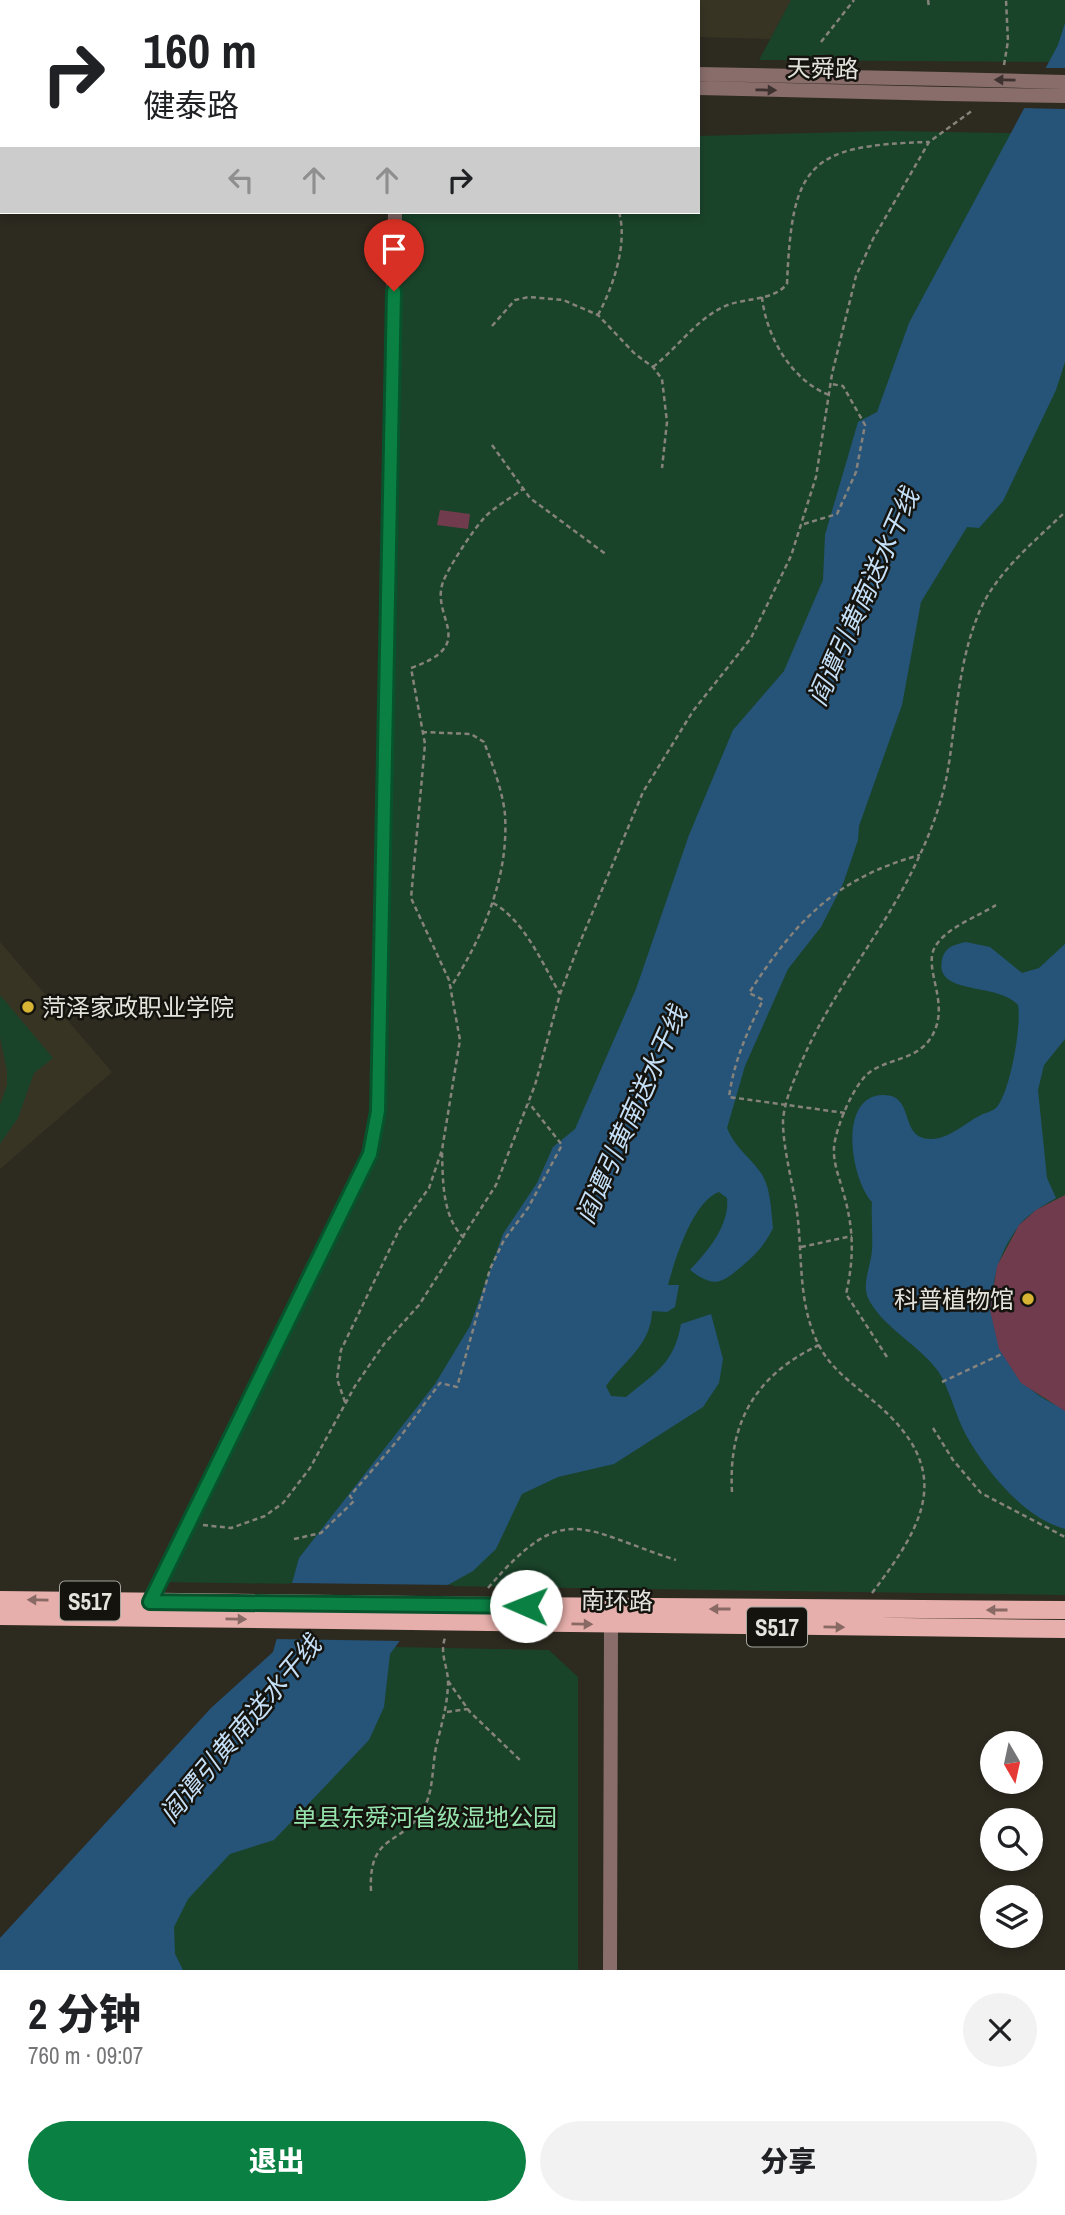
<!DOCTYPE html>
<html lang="zh">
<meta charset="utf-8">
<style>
body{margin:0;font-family:"Archivo Narrow","Noto Sans SC",sans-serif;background:#f2f2f2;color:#202124;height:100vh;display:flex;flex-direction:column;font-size:26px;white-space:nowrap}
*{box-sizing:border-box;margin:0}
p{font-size:23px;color:#757577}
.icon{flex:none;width:38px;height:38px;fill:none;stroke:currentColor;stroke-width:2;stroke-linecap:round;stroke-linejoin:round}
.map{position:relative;height:1970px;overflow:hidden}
.details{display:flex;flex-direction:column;background:#fff;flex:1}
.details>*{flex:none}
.guide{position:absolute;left:0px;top:0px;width:700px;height:214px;box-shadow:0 4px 10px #0003;background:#fff;color:#202124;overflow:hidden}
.needle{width:46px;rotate:171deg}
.fabs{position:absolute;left:980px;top:1731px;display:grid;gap:14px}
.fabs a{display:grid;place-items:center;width:63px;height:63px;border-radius:50%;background:#fff;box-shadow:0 4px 10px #0003;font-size:35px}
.pin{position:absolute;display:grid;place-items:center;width:60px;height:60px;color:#fff;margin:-72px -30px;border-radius:50% 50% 50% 0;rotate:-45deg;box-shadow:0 0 7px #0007}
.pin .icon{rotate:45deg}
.me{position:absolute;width:77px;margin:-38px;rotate:271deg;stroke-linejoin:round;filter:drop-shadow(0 0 5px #0008)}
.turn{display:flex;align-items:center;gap:24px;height:147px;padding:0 28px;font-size:32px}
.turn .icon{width:91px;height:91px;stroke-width:2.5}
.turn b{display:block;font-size:49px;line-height:60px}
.lanes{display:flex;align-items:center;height:66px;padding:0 28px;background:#0003;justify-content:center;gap:35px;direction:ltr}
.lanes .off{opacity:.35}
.round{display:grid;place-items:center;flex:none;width:74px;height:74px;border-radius:37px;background:#f2f2f2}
.head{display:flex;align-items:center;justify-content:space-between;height:119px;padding:0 28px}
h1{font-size:42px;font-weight:800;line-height:52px}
.primary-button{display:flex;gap:14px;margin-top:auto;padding:14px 28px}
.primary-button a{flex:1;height:80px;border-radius:42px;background:#0b8043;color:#fff;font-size:28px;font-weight:800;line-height:80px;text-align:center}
.primary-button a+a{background:#f2f2f2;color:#202124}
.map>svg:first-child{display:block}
.built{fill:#383424}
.green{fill:#1a442a}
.water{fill:#265378}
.pier{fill:#2d2a20}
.building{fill:#703b4d}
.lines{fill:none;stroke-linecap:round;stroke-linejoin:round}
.path{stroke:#85837b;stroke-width:2.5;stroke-dasharray:5 3.5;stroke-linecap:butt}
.tertiary{stroke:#886d6b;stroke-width:14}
.primary{stroke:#e7afab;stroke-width:18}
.tertiary-bridge{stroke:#886d6b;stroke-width:14}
.primary-bridge{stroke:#e7afab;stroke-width:18}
.oneway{fill:#3d322f}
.oneway2{fill:#886964}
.route-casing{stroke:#07532c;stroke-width:18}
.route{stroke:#0b8043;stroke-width:12}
.poi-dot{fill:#d8b434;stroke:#14130e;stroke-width:2.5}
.labels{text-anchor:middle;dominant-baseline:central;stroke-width:5;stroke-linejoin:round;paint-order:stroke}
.shield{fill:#14130e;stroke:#a6a59e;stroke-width:2}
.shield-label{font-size:23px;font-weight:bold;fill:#e4e3dc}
.street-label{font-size:24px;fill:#e4e3dc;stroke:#14130e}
.poi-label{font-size:24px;fill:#e4e3dc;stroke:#14130e;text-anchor:start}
.park-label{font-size:24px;fill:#96e5af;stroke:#14130e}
.water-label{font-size:26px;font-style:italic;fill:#c5dff7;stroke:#14130e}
</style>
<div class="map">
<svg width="1065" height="1970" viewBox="0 0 1065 1970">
<rect width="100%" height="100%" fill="#2d2a20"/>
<!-- built -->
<path class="built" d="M0 0H324L2 2V26Z
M423 0H791L770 39 698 37V2Z
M0 942 112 1072 0 1169Z"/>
<!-- green -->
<path class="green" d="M791 0H1065V62L759 60Z
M889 131 1065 134V1595L160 1582 370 1154 395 212H698V136Z
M0 995 53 1058 34 1073 18 1118 0 1144V1105L7 1085V1071L0 1037Z
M395 1647 549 1650 578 1677V1970H0V1955Z"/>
<!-- water -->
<path class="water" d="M1065 23V362L1056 390 1003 501 979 528 967 527 921 602 902 705 859 826 858 840 843 884 821 927 788 969 745 1066 727 1128C736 1149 749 1156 761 1173 771 1188 771 1211 773 1228 765 1245 756 1254 742 1266 721 1284 714 1288 690 1270 708 1251 730 1225 727 1198L719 1192C693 1201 675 1259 668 1285H679L675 1307 667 1312 652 1311C651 1345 625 1360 606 1386L611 1396 626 1397C655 1373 674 1364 681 1324L711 1314 723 1359 719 1383 703 1407 614 1464 558 1477 522 1494 496 1549 473 1571 437 1591 390 1654 384 1707 369 1740 274 1840 230 1854 188 1899 174 1927 175 1954 183 1970H0V1938L211 1708 273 1652 299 1558 435 1384 470 1326 503 1234 537 1183 553 1147 575 1129 636 989 689 835 733 730 784 671 823 580 825 535 858 422 877 412 909 323 1058 45Z
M966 942 990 947 1022 973 1039 968 1065 944V1039L1044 1065 1038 1090 1047 1178 1056 1198C1043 1206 1027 1214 1018 1227 971 1289 989 1381 1065 1409V1529C1024 1518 986 1471 966 1435 955 1415 950 1389 938 1371 923 1349 885 1328 870 1302 860 1285 871 1268 872 1250 873 1234 871 1218 872 1202 851 1180 837 1096 883 1095 913 1094 901 1132 923 1138 945 1144 964 1123 981 1115 985 1113 993 1111 996 1108 1010 1094 1022 1024 1018 1005 998 982 934 996 942 960 945 947 953 945 966 942Z"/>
<!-- pier -->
<path class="pier" d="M1042 68H1065V109L1019 108Z
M290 1583 454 1585 439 1594 404 1641 273 1639Z"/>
<!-- building -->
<path class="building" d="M440 510 470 514 468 529 437 525Z
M1065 1195V1411L1021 1383 999 1349 990 1310 997 1266 1019 1225 1036 1210Z"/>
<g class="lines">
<!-- path -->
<path class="path" d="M928 0 929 7
M821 42 854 0
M1004 65 1008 41 1006 0
M762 297C766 336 791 380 829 395
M598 315C613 287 628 244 619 212
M492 326 515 300 529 297 563 300 598 315 635 354 653 367 662 379 667 422 662 468
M653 367C677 348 696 320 723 307 744 297 772 302 787 284 792 164 808 145 929 142
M492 445 530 498 607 555
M804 524 837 514 856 472 865 425 843 386 831 384
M422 732 471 734 484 742C492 763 503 792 505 815 509 877 483 936 451 987
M493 903C525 921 542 963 560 994
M845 1113 729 1097C734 1061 747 1032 763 1000L749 993C795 922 835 878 920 855
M442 1153C443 1181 442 1217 464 1238
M801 1247 852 1236
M887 1357 846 1294C854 1259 854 1230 844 1195 840 1179 833 1164 834 1148 835 1129 854 1083 870 1072 887 1059 916 1060 930 1039 953 1006 922 969 935 947 945 928 979 916 996 905
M942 1382 1002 1354
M345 1402 337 1379 341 1350 400 1228 429 1188 442 1150 460 1040 449 980 411 898 425 744 411 668C480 644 430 618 443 582 448 568 473 530 484 518 494 507 511 498 523 489
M933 1428 953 1460 981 1493 1065 1537
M732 1492C728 1422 756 1375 819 1345
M203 1525 231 1528 265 1516 283 1503 310 1468 355 1386 384 1344 419 1305 496 1185 535 1085 560 994 578 947 643 792 693 711 751 638 791 556 816 477 832 374 856 276 873 239 929 142 973 110
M294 1539 321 1533 354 1501 350 1496 397 1441 440 1383 457 1387 490 1269 504 1240 528 1208 562 1145 529 1103
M488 1588C565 1498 581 1530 676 1560
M872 1593C926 1522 954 1471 877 1404 857 1387 834 1372 821 1349 797 1307 803 1257 797 1212 793 1183 783 1150 783 1121 784 1103 792 1085 799 1068 829 994 883 934 917 861 930 834 941 805 947 775 957 719 957 662 981 608 998 571 1036 540 1065 512
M448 1681 470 1712 521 1761
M447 1712 468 1709
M371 1891C368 1830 404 1848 425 1806 434 1788 432 1763 437 1743 442 1723 447 1706 448 1685 449 1668 439 1655 445 1638"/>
<!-- tertiary -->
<path class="tertiary" d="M399 2V0
M0 60H2
M698 74 945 79
M0 75H2
M698 88 946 94
M151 1602 370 1154 378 1111 395 212
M610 1970 611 1625"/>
<!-- primary -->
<path class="primary" d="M0 1600 180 1602
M499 1606 1065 1610
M0 1616 168 1618
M489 1622 1065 1629"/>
<!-- tertiary-bridge -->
<path class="tertiary-bridge" d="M945 79 1065 82
M946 94 1065 96"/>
<!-- primary-bridge -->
<path class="primary-bridge" d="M180 1602 499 1606
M168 1618 489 1622"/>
</g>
<!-- one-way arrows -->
<defs><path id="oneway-solid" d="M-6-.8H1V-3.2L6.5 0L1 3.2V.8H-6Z" transform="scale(1.75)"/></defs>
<g class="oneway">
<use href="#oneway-solid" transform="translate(1005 80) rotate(-179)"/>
<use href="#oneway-solid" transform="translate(766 90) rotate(1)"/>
</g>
<g class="oneway2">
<use href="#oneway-solid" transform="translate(38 1600) rotate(-179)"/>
<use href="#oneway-solid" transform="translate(720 1609) rotate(-180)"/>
<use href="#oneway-solid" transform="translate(997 1610) rotate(-180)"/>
<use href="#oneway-solid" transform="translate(236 1619) rotate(1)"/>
<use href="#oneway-solid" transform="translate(582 1624) rotate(1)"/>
<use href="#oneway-solid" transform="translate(834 1627) rotate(1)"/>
</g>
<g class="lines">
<!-- route casing -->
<g class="route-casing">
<path id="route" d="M394 291 378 1111 370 1154 150 1602 526 1606"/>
</g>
<!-- route -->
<use href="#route" class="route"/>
</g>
<!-- markers -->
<g class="poi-dot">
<circle cx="28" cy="1007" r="7"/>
<circle cx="1028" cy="1299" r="7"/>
</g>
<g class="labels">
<!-- shield labels -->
<g class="shield">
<rect x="60" y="1581.5" width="60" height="39" rx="5"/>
<rect x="747" y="1607.5" width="60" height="39" rx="5"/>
</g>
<g class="shield-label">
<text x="90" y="1601">S517</text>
<text x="777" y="1627">S517</text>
</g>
<!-- street labels -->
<g class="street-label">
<text transform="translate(823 68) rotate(1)">天舜路</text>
<text transform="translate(617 1600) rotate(1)">南环路</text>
</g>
<!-- poi labels -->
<g class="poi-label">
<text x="42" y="1007">菏泽家政职业学院</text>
<text x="1014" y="1299" text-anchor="end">科普植物馆</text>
</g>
<!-- park labels -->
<g class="park-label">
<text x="425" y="1817">单县东舜河省级湿地公园</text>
</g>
<!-- water labels -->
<g class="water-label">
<text transform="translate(863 597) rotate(-66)">阎谭引黄南送水干线</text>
<text transform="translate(631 1115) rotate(-66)">阎谭引黄南送水干线</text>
<text transform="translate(240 1729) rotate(-50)">阎谭引黄南送水干线</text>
</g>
</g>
</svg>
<div class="fabs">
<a><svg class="needle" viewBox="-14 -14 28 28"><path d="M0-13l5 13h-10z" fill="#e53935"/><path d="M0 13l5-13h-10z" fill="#757577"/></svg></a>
<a><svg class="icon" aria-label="search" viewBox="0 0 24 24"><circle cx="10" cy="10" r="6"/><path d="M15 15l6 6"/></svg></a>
<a><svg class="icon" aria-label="layers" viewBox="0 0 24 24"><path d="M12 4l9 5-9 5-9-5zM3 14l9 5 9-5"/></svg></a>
</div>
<div class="pin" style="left:394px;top:291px;background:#d93025"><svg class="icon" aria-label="arrive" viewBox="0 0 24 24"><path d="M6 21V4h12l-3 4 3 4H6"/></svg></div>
<svg class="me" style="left:526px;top:1606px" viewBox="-20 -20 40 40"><circle r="19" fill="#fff"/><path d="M0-13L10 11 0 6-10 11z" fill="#0b8043"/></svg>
<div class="guide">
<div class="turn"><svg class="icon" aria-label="right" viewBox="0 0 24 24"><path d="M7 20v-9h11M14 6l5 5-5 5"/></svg><div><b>160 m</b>健泰路</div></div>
<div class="lanes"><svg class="icon off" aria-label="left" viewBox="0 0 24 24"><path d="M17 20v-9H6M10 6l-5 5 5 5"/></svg><svg class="icon off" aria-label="ahead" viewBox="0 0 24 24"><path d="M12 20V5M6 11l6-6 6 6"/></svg><svg class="icon off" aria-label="ahead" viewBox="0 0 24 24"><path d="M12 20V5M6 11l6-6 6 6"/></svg><svg class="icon" aria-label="right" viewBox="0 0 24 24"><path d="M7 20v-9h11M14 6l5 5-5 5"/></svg></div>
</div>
</div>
<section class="details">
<div class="head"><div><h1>2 分钟</h1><p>760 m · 09:07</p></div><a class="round"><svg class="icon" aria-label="close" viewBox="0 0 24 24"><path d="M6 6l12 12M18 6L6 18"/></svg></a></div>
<div class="primary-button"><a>退出</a><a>分享</a></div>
</section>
